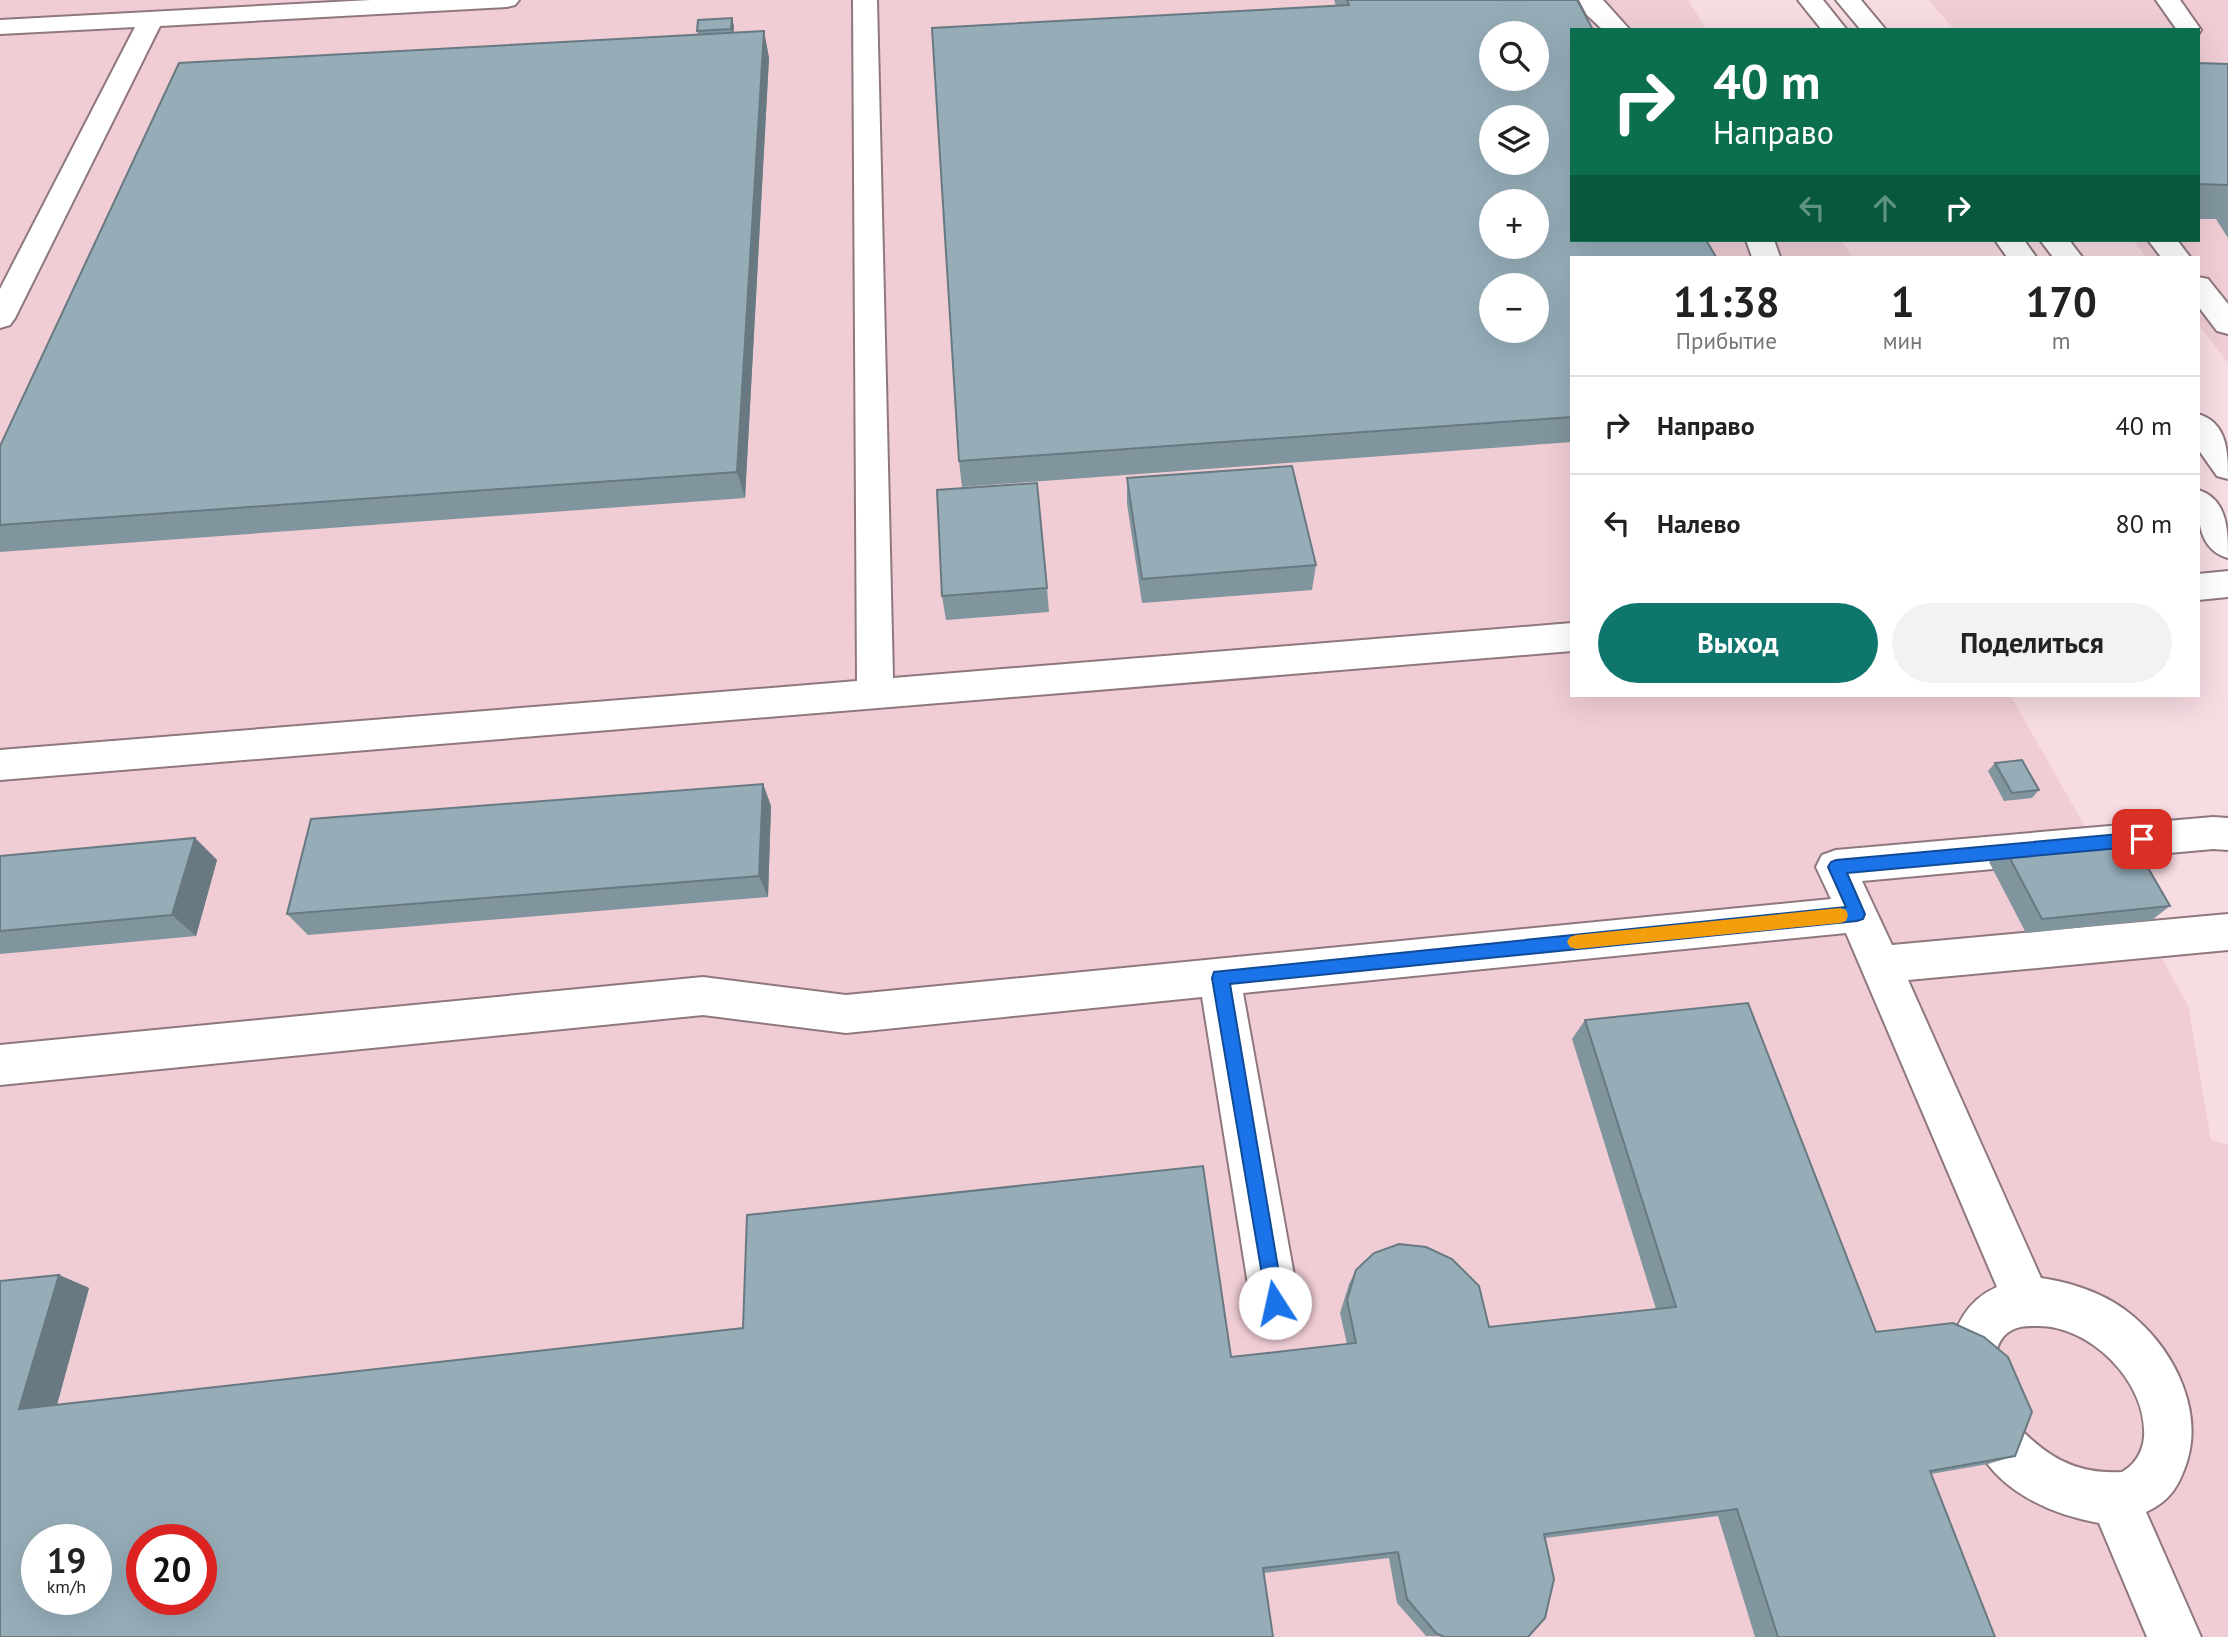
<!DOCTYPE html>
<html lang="ru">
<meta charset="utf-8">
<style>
body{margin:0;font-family:"PT Sans",sans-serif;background:#f2f2f2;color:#222;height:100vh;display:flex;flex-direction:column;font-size:26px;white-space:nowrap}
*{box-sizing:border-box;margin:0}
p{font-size:23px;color:#767676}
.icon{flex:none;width:38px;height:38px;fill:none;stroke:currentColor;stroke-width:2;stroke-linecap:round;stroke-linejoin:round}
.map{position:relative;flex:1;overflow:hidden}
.panel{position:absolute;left:1570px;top:256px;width:630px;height:441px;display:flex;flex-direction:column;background:#fff;border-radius:0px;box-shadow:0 7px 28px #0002}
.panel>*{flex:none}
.guide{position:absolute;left:1570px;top:28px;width:630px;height:214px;border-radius:0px;box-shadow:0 7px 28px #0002;background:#0b6e4f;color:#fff;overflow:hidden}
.controls{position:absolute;left:1479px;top:21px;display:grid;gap:14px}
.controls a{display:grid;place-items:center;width:70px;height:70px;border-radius:50%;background:#fff;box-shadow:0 7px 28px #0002;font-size:35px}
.speed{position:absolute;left:21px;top:1524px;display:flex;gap:14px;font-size:35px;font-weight:700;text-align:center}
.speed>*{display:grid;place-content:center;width:91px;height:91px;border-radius:50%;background:#fff;box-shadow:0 7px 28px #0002;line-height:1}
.speed small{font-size:18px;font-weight:400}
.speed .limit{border:10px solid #d22;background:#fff;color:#111}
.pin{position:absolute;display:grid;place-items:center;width:60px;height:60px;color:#fff;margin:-30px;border-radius:14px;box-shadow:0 4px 10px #0006}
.me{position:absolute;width:77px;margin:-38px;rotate:350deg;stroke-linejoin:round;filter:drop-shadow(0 0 5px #0008)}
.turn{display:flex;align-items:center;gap:24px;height:147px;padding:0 28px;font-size:32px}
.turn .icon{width:91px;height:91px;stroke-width:2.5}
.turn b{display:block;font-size:49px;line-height:60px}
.lanes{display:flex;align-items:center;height:66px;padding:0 28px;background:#0003;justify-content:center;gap:35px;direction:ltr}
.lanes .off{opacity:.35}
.eta{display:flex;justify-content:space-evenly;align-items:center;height:119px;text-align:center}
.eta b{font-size:42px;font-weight:700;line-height:49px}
.action{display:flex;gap:14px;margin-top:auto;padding:14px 28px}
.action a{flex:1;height:80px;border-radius:42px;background:#0f766e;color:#fff;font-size:28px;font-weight:700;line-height:80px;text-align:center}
.action a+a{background:#f2f2f2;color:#222}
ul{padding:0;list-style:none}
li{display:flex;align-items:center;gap:21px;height:98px;padding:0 28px;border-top:2px solid #e0e0e0}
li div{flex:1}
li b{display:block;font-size:26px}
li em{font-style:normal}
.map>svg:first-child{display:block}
.built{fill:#f0cdd5;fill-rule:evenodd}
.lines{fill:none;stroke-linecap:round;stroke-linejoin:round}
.minor-casing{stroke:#8f787d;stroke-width:4}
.major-casing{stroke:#8f787d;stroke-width:4}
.minor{fill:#fff;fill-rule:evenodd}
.major{fill:#fff;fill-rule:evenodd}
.wall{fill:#81959e}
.shaded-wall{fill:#697981}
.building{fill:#96adb8;stroke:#697981;stroke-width:2;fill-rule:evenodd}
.route{fill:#1a73e8;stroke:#114b97;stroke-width:2}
.slow{fill:#f59e0b}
</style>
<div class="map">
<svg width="2228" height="1637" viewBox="0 0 2228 1637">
<rect width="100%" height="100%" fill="#f7dce2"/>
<!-- built -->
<path class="built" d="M0 0H1688L1707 30H1572V240H1841L1852 257H1572V695H2010L2099 851 2112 850 2152 920 2141 922 2188 1005 2211 1140 2228 1144V1637H0ZM1491 33H1536V79H1491ZM1491 117H1536V163H1491ZM1491 201H1536V247H1491ZM1491 285H1536V331H1491ZM37 1540H96V1600H37ZM142 1540H201V1600H142Z
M1928 0H2228V363L2198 324V257H2146L2133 240H2198V30H1955Z"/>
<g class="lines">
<!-- minor casing -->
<g class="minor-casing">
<path id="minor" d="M371 0H519L515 5 507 7 160 26 15 318 10 325 0 328V289L135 27 0 34V20Z
M853 0H877L893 678 1572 623V651L0 780V750L857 681Z
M1579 0H1603L1630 30H1603L1587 15Z
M2156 0H2180L2201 30 2198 35V30H2177Z
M1746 240H1774L1780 257H1752Z
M2148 240H2177L2190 257H2161Z
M2198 277 2208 279 2228 304V334L2217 331 2198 306Z
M2228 571V597L2198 600V574Z
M2213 817 2228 818V850L2213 849 1862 881 1892 945 2228 914V950L1908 980 2041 1278C2074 1283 2109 1295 2134 1317 2177 1354 2206 1416 2184 1470 2176 1491 2166 1503 2146 1512L2201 1637H2147L2099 1523C2048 1514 1994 1489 1973 1439L1981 1422 1998 1414C2016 1422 2018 1428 2032 1440 2059 1464 2086 1474 2122 1472 2135 1465 2143 1451 2144 1437 2148 1382 2089 1323 2034 1326 2022 1326 2013 1327 2004 1336 1995 1346 1993 1364 1988 1376L1971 1383 1954 1376 1947 1359C1955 1327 1965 1301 1997 1287L1846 933 1243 993 1299 1303 1292 1320 1275 1327 1258 1320 1251 1303 1202 997 846 1033 703 1015 0 1085V1045L703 977 846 995 1831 899 1816 867 1822 855 1836 850Z"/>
</g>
<!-- major casing -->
<g class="major-casing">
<path id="major" d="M1798 0H1823L1847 30H1822Z
M1836 0H1861L1886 30H1861Z
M1995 240H2024L2036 257H2007Z
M2040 240H2069L2082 257H2053Z
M2198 414C2228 423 2228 453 2228 479L2217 476 2198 449Z
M2198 490C2228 499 2228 531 2228 558 2197 549 2198 517 2198 490Z"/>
</g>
<!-- minor -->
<use href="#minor" class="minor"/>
<!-- major -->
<use href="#major" class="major"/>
</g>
<!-- wall -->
<path class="wall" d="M1334 0H1577L1572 257V442L962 487 959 461 1336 6Z
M732 18 734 27 733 33 764 31 769 58 745 498 0 552V446L698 35 697 31Z
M2198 63 2228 64V238L2216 219H2198Z
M1127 478 1316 565 1312 590 1142 603 1127 504Z
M1047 588 1049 612 946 620 942 596Z
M1995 763 2039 790 2032 798 2004 801 1988 771Z
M763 784 771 806 768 897 308 935 287 914Z
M195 838 217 860 196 936 0 954V856Z
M2004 847 2170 906 2152 920 2026 933 1989 862Z
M1585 1020 1876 1332 2015 1456 1988 1464 1931 1474 1995 1637H1755L1718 1516 1545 1538 1528 1637 1426 1636 1397 1603 1389 1558 1264 1573 0 1637 59 1275 89 1288 57 1405 1231 1357 1347 1344 1340 1313 1349 1284 1356 1270 1489 1327 1656 1309 1572 1039Z"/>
<!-- shaded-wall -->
<path class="shaded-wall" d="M732 18 734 27 733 39 731 29Z
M764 31 769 58 745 498 737 472Z
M763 784 771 806 768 897 759 876Z
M195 838 217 860 196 936 172 915Z
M59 1275 89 1288 53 1419 19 1409Z"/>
<!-- building -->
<path class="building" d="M1347 0H1577L1593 30H1572V240H1706L1716 257H1572V417L959 461 932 28 1349 5ZM1491 33H1536V79H1491ZM1491 117H1536V163H1491ZM1491 201H1536V247H1491ZM1491 285H1536V331H1491Z
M732 18 731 29 697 31 698 20Z
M764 31 737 472 0 525V446L179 63Z
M2198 63 2228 64V185L2198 184Z
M1292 466 1316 565 1142 579 1127 478Z
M1037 483 1047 588 942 596 937 490Z
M2022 760 2039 790 2012 793 1995 763Z
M763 784 759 876 287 914 311 819Z
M2129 835 2170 906 2042 919 2004 847Z
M195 838 172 915 0 931V856Z
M1748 1003 1876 1332 1953 1323 1984 1337 2008 1357 2032 1412 2015 1456 1930 1471 1995 1637H1778L1737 1509 1544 1534 1554 1579 1545 1618 1528 1637H1444L1436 1633 1407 1599 1398 1552 1263 1568 1273 1637H0V1281L59 1275 19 1409 743 1328 747 1215 1203 1166 1231 1357 1356 1343 1347 1300 1356 1270 1374 1253 1399 1244 1426 1247 1452 1259 1479 1286 1489 1327 1676 1307 1585 1020ZM37 1540H96V1600H37ZM142 1540H201V1600H142Z"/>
<!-- route -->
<path class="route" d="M2142 832 2148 834 2150 839 2148 844 2142 846 1847 873 1865 914 1863 919 1857 921 1230 984 1284 1303 1282 1310 1275 1313 1268 1310 1212 978 1214 972 1846 907 1828 867 1831 862 1836 860Z"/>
<!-- slow -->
<path class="slow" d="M1840 908 1846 910 1848 915 1846 921 1840 923 1576 949 1570 947 1567 942 1570 937 1576 935Z"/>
</svg>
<div class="controls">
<a><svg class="icon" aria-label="search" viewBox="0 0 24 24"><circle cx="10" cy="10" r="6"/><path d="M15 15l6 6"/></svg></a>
<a><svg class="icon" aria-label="layers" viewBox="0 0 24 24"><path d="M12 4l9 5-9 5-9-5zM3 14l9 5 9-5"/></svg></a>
<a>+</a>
<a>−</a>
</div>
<div class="speed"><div>19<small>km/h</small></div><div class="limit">20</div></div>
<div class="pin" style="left:2142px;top:839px;background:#d93025"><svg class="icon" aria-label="arrive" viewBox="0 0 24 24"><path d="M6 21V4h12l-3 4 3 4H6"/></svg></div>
<svg class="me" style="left:1275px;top:1303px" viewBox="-20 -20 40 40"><circle r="19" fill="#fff"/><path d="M0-13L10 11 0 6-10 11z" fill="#1a73e8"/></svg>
<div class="guide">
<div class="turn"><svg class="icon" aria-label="right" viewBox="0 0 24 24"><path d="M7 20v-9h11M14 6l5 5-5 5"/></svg><div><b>40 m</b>Направо</div></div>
<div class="lanes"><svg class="icon off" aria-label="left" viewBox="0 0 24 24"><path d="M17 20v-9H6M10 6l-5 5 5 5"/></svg><svg class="icon off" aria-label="ahead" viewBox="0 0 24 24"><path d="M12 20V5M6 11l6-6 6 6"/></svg><svg class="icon" aria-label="right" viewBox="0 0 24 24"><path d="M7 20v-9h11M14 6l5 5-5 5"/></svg></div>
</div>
<section class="panel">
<div class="eta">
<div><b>11:38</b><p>Прибытие</p></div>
<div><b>1</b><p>мин</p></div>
<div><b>170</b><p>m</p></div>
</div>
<ul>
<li><svg class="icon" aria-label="right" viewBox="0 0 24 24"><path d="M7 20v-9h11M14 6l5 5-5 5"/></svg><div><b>Направо</b></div><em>40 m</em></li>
<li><svg class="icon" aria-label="left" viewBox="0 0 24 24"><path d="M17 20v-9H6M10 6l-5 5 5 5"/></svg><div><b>Налево</b></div><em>80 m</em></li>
</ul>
<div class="action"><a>Выход</a><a>Поделиться</a></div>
</section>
</div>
